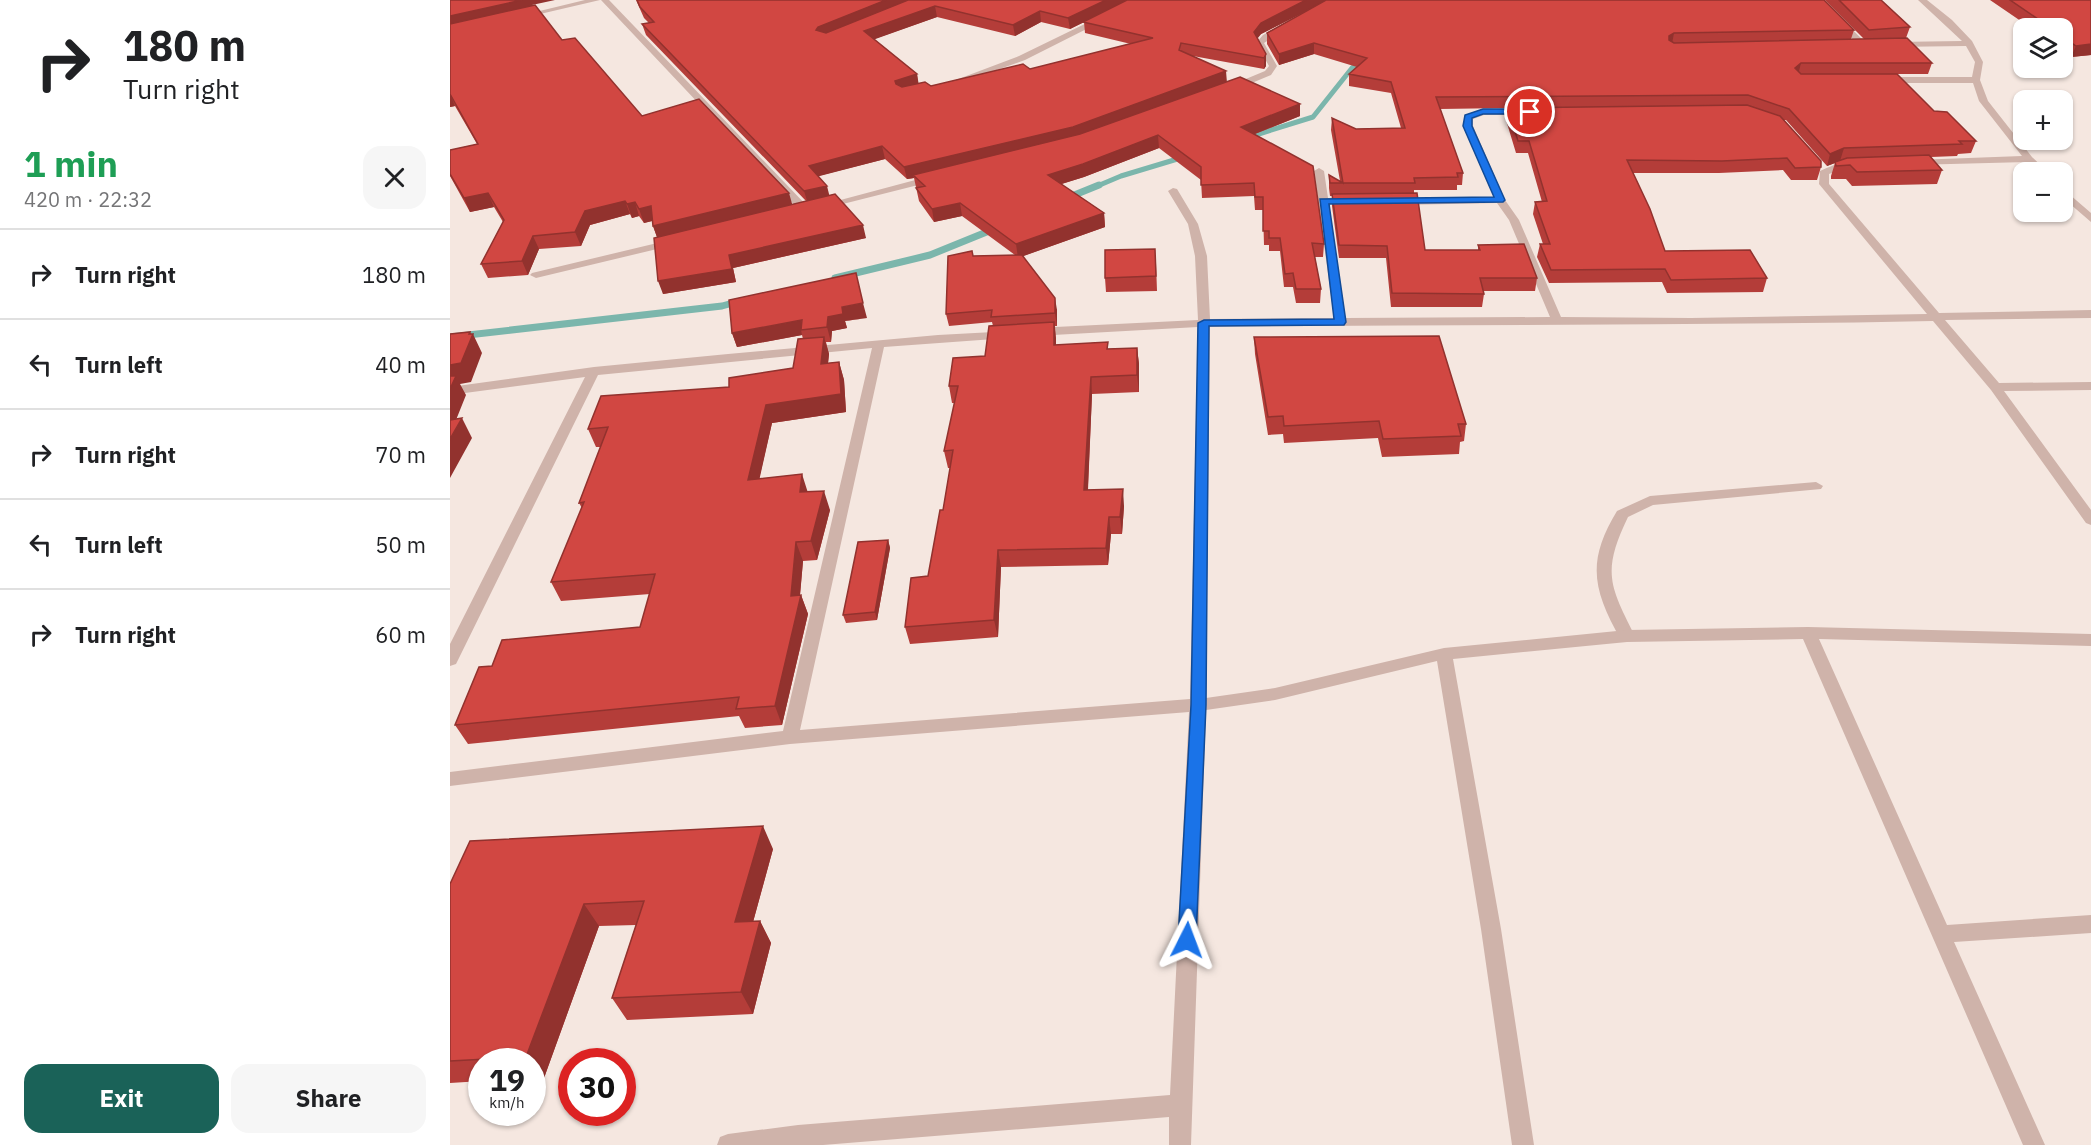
<!DOCTYPE html>
<meta charset="utf-8">
<style>
body{margin:0;font-family:"IBM Plex Sans",sans-serif;background:#f6f6f6;color:#202124;height:100vh;display:flex;flex-direction:column;font-size:22px;white-space:nowrap}
*{box-sizing:border-box;margin:0}
p{font-size:20px;color:#757577}
.icon{flex:none;width:33px;height:33px;fill:none;stroke:currentColor;stroke-width:2;stroke-linecap:round;stroke-linejoin:round}
.map{position:relative;flex:1;overflow:hidden}
.drawer{display:flex;flex-direction:column;background:#fff;width:450px}
.drawer>*{flex:none}
.banner{background:#fff;color:#202124;overflow:hidden}
.fabs{position:absolute;left:1563px;top:18px;display:grid;gap:12px}
.fabs a{display:grid;place-items:center;width:60px;height:60px;border-radius:12px;background:#fff;box-shadow:0 2px 4px #0004;font-size:30px}
.speed{position:absolute;left:18px;top:1048px;display:flex;gap:12px;font-size:30px;font-weight:700;text-align:center}
.speed>*{display:grid;place-content:center;width:78px;height:78px;border-radius:50%;background:#fff;box-shadow:0 2px 4px #0004;line-height:1}
.speed small{font-size:15px;font-weight:400}
.speed .limit{border:9px solid #d22;background:#fff;color:#111}
.pin{position:absolute;display:grid;place-items:center;width:51px;height:51px;color:#fff;margin:-26px;border:3px solid #fff;border-radius:50%;box-shadow:0 2px 6px #0007}
.me{position:absolute;width:66px;margin:-33px;rotate:3deg;stroke-linejoin:round;filter:drop-shadow(0 0 4px #0008)}
.turn{display:flex;align-items:center;gap:21px;height:126px;padding:0 24px;font-size:27px}
.turn .icon{width:78px;height:78px;stroke-width:2.5}
.turn b{display:block;font-size:42px;line-height:51px}
.round{display:grid;place-items:center;flex:none;width:63px;height:63px;border-radius:18px;background:#f6f6f6}
.head{display:flex;align-items:center;justify-content:space-between;height:102px;padding:0 24px}
h1{font-size:36px;font-weight:800;line-height:45px;color:#1e9e55}
.button{display:flex;gap:12px;margin-top:auto;padding:12px 24px}
.button a{flex:1;height:69px;border-radius:18px;background:#1a6258;color:#fff;font-size:24px;font-weight:800;line-height:69px;text-align:center}
.button a+a{background:#f6f6f6;color:#202124}
ul{padding:0;list-style:none}
li{display:flex;align-items:center;gap:18px;height:90px;padding:0 24px;border-top:2px solid #e0e0e0}
li div{flex:1}
li b{display:block;font-size:22px}
li em{font-style:normal}
main{display:flex;flex:1;min-height:0}
.map>svg:first-child{display:block}
.lines{fill:none;stroke-linecap:round;stroke-linejoin:round}
.stream-far1{stroke:#7bb6ac;stroke-width:5}
.stream{stroke:#7bb6ac;stroke-width:7}
.lane{fill:#cfb3aa;fill-rule:evenodd}
.street{fill:#cfb3aa;fill-rule:evenodd}
.wall{fill:#b43d39;fill-rule:evenodd}
.shaded-wall{fill:#92322e}
.building{fill:#d14742;stroke:#92322e;stroke-width:1.5}
.route{fill:#1a73e8;stroke:#114b97;stroke-width:1.5}
</style>
<main>
<section class="drawer">
<div class="banner">
<div class="turn"><svg class="icon" aria-label="right" viewBox="0 0 24 24"><path d="M7 20v-9h11M14 6l5 5-5 5"/></svg><div><b>180 m</b>Turn right</div></div>
</div>
<div class="head"><div><h1>1 min</h1><p>420 m · 22:32</p></div><a class="round"><svg class="icon" aria-label="close" viewBox="0 0 24 24"><path d="M6 6l12 12M18 6L6 18"/></svg></a></div>
<ul>
<li><svg class="icon" aria-label="right" viewBox="0 0 24 24"><path d="M7 20v-9h11M14 6l5 5-5 5"/></svg><div><b>Turn right</b></div><em>180 m</em></li>
<li><svg class="icon" aria-label="left" viewBox="0 0 24 24"><path d="M17 20v-9H6M10 6l-5 5 5 5"/></svg><div><b>Turn left</b></div><em>40 m</em></li>
<li><svg class="icon" aria-label="right" viewBox="0 0 24 24"><path d="M7 20v-9h11M14 6l5 5-5 5"/></svg><div><b>Turn right</b></div><em>70 m</em></li>
<li><svg class="icon" aria-label="left" viewBox="0 0 24 24"><path d="M17 20v-9H6M10 6l-5 5 5 5"/></svg><div><b>Turn left</b></div><em>50 m</em></li>
<li><svg class="icon" aria-label="right" viewBox="0 0 24 24"><path d="M7 20v-9h11M14 6l5 5-5 5"/></svg><div><b>Turn right</b></div><em>60 m</em></li>
</ul>
<div class="button"><a>Exit</a><a>Share</a></div>
</section>
<div class="map">
<svg width="1641" height="1145" viewBox="0 0 1641 1145">
<rect width="100%" height="100%" fill="#f5e7e0"/>
<g class="lines">
<!-- stream-far1 -->
<path class="stream-far1" d="M796 138 863 117 902 68 915 60
M645 187 671 176 734 157"/>
<!-- stream -->
<path class="stream" d="M617 198 649 185
M385 278 480 255 544 229
M0 337 272 306 290 301"/>
<!-- lane -->
<path class="lane" d="M1366 482 1373 486 1371 489 1203 505 1178 517C1152 571 1159 585 1185 636L1183 640H1171C1143 590 1136 562 1167 511L1200 496Z"/>
<!-- street -->
<path class="street" d="M135 0H150L73 18 69 16Z
M151 0H159L359 208V212H351Z
M684 0H694L575 60 510 83 503 81 569 56Z
M1364 0H1372L1416 43V47H1410Z
M1468 0H1477L1502 20 1522 41 1533 62 1530 80 1538 101 1582 157 1598 172H1588L1577 162 1462 165 1460 163 1465 160 1572 156 1529 101 1523 83H1433L1429 80 1433 77H1522L1525 62 1516 46 1441 47 1440 45 1444 42 1512 41Z
M832 25 839 27 814 43 827 66 821 75 785 90H779V86L815 71 819 66 806 43 813 35Z
M1033 109H1077L1082 112 1077 115H1034L1023 119V126L1055 200 1069 220 1111 317 1241 318 1477 314 1369 184 1370 171C1382 166 1396 158 1407 165L1405 167 1392 169 1379 174V184L1489 313 1641 310V318L1495 320 1549 383 1641 382V390L1554 391 1641 510V525L1636 523 1541 390 1483 321C1242 326 1001 324 760 327L756 698 825 688 994 648 1177 630 1358 627 1641 634V646L1369 639 1497 925 1641 915V933L1504 942 1595 1145H1573L1353 639 1177 642 1003 659 1051 929 1084 1145H1062L1031 929 987 661 825 700 756 710 741 1145H719V1117L373 1145H267L270 1137 278 1134 348 1125 720 1095 739 712 340 744 0 786V772L333 731 422 348 148 375 8 660 6 664 0 666V644L135 377 0 395V387L144 367 278 354 488 335 562 331 564 334 558 338 434 347 350 730 740 699 748 327 585 336 579 332 585 328 748 320 745 256 738 224 718 191 723 188 727 189 748 224 757 256 760 319 884 318 864 171 869 168 874 171 878 198 901 199 906 202 901 205 879 204 895 318 1100 317 1059 220 1047 203 949 205 944 202 949 199 1044 197 1013 126 1015 115Z
M484 175 489 178 488 180 373 209 368 206Z
M1612 188 1641 213V222L1612 197Z
M224 239 228 240V244L86 278 80 275 82 273Z"/>
</g>
<!-- wall -->
<path class="wall" d="M0 0 82 5 112 40 192 116 342 205 356 201 196 35 192 24 199 23 194 18 186 0H1374L1404 30 1401 39H1414L1375 0H1431L1460 27 1456 38 1482 63 1478 74H1447L1484 111 1526 141 1521 153 1508 154 1507 156 1481 157 1492 170 1487 184 1402 186 1396 179H1381V176L1385 163 1377 166 1336 120H1334L1371 167 1367 180H1341L1333 170 1269 173H1183L1215 251 1317 278 1313 292 1217 293 1212 282 1099 283 1087 257 1090 244H1093L1083 214 1085 202H1092L1078 153H1066L1056 120 1057 108 990 109 1013 173 1012 185H1007V190H964V193L975 250H1028V245L1087 278 1085 291H1033L1034 294 1032 307H941L936 258H889L882 206V196H880L879 188V175L890 181 881 130 882 118 906 129 951 128 941 93 899 86V74L907 67 864 54 829 65 817 44V33L862 8 811 34 807 38 816 54V66L814 69 743 56 777 82 850 116 805 134 874 244 873 257H865L871 289 870 303H846L843 287H834L830 251H819V245H814L813 210H805L804 196 752 198 751 180 709 148 634 177 611 184 654 213 655 227 573 256 607 310V326H605L606 345 658 342V349L687 348 689 364V392L642 394 638 490 674 506 672 534H661L658 565 551 567 548 637 460 644 455 627 478 576 493 510 500 468H498L494 451 505 403H502L499 386 535 356 543 326 542 322 499 326 496 314 523 256 565 255 512 216 484 222 469 201 464 178 457 179 435 159 368 176 379 196 416 238 283 268 286 282 213 294 207 237 203 226 202 221 194 223 189 216 182 218 180 214 140 225 131 246 89 249 78 275 38 278 31 264 53 222 44 207 20 212 0 176V150L27 144 5 106 0 107ZM487 17 565 36 591 22 620 29 634 22 635 33 681 44 580 69 481 86 468 83 467 74 424 39Z
M1540 0H1641V55L1621 57 1612 51V28H1581Z
M706 263 707 291 656 292 655 278Z
M417 318 395 321 397 328 382 331 381 342H376L379 354 378 363 389 362 394 380 396 412 322 423 309 479 358 492 380 510 367 560 353 561 350 596 351 595 358 614 332 725 295 728 289 716 18 744 5 725 42 666 190 627 200 594 111 601 101 582 132 508 129 503 151 447H146L138 429 279 387 343 368 353 339 352 335 287 347 282 333Z
M804 337 1016 424 1014 441 1010 442 1009 454 932 457 928 438 834 443 833 434 818 435 805 354Z
M438 540 440 548 427 620 396 623 393 615Z
M323 849 303 922 310 921 321 943 303 1014 177 1020 162 998 186 925 149 926 94 1078 82 1079V1062H32V1081L0 1083V884Z"/>
<!-- shaded-wall -->
<path class="shaded-wall" d="M72 0H105L82 5 84 9 0 29V16Z
M436 0H464L369 41 366 30 368 27Z
M656 0H679L620 29 618 18Z
M856 0H878L811 34 804 43V32L811 23Z
M485 6 487 17 417 42 414 31Z
M590 11 591 22 565 36 563 25Z
M1224 33 1222 44 1217 47 1219 36Z
M864 43V54L829 65V54Z
M1641 44V55L1621 57 1626 46Z
M816 54V66L814 69V58Z
M1351 63 1348 75 1345 68Z
M776 71 777 83 624 139 463 175 464 178 457 179 454 167Z
M467 74 469 86 447 93 445 81Z
M0 94 5 106 0 107Z
M850 104V116L792 139 791 127Z
M708 135 709 148 634 177 599 188 598 175Z
M432 146 435 159 362 178 359 166Z
M1394 148 1390 161 1377 166 1380 154Z
M377 186 380 198 358 204 354 191Z
M38 193 44 207 20 212 14 198Z
M339 193 343 207 208 240 203 226Z
M175 201 180 214 140 225 131 246 125 232 135 211Z
M185 202 189 216 182 218 177 204Z
M510 203 512 216 484 222 482 209Z
M201 206 206 220 194 223 189 209Z
M654 213 655 227 568 258 566 244Z
M413 225 416 238 283 268 286 282 213 294 208 281 279 255Z
M83 236 89 249 78 275 72 261Z
M605 298 607 310V326L605 313Z
M413 303 417 318 395 321 397 328 382 331 381 342 377 327 378 317 392 307Z
M352 320 351 330 352 335 287 347 282 333Z
M604 322 606 338V361L604 345Z
M20 332 22 336 23 334 32 353 21 382 10 384 16 395 0 435V365Z
M374 337 379 354 376 382 371 364Z
M687 348 689 364V392L687 375Z
M389 362 394 380 396 412 322 423 305 499 298 480 316 405Z
M641 377 642 394 637 507 634 490Z
M12 418 22 438 0 478V439Z
M352 474 358 493 350 492Z
M673 489 674 506 672 534 670 517Z
M374 491 380 510 367 560 361 541Z
M659 517 661 534 658 565 656 548Z
M438 540 440 548 427 620 425 612Z
M346 542 353 561 349 605 351 595 358 614 332 725 325 706 341 596Z
M548 550 551 567 548 637 544 620Z
M313 826 323 849 297 944 285 922Z
M134 904 149 926 94 1078 82 1065V1062H80L76 1057Z
M310 921 321 943 303 1014 291 992Z"/>
<!-- building -->
<path class="building" d="M0 0H72L0 16Z
M187 0H436L368 27 366 30 376 33 458 0H656L618 18 590 11 563 25 485 6 414 31 467 74 445 81 446 84 452 87 475 82 481 86 573 64 580 69 703 38 633 22 677 0H856L811 23 804 32 816 54 814 58 731 43 729 50 776 71 623 127 454 167 432 146 359 166 377 186 354 191 192 24 204 22 190 7Z
M876 0H1374L1404 30 1224 33 1219 36V40L1224 43 1457 38 1482 63H1351L1345 68 1351 74H1447L1484 111 1497 112 1526 141H1509L1512 144 1394 148 1380 154 1339 109 1298 95 986 97 1013 173H1007L1008 177 964 178 965 183H880L879 175 893 183 882 118 906 129 955 128 941 82 899 74 917 58 864 43 829 54 817 33Z
M1389 0H1431L1460 27 1419 30Z
M1560 0H1641V44L1626 46 1612 36V28H1601Z
M85 5 112 40 125 38 192 116 249 99 339 193 203 226 201 206 189 209 185 202 177 204 175 201 135 211 125 232 83 236 72 261 31 264 54 220 38 193 14 198 0 174V150L28 144 0 94V24Z
M790 77 850 104 791 127 863 166 874 244 862 243 871 289H846L843 273 835 274 830 238H819V231H813V197H805L804 183 751 185V167L708 135 633 164 598 175 654 213 566 244 510 203 482 209 466 188 475 186 463 175 630 134Z
M1297 105 1330 116 1371 161V167L1345 168 1337 158 1272 161 1177 160 1200 209 1215 251 1300 250 1317 278 1221 280 1215 269 1101 270 1090 244H1100L1085 202 1097 201 1079 141H1068L1058 108Z
M1479 155 1492 170 1407 172 1400 165 1386 166 1385 162 1397 158Z
M967 193 975 250H1030L1028 245 1074 244 1087 278H1030L1034 294 942 293 937 246 889 245 882 194Z
M385 194 413 225 279 255 282 269 208 281 204 238Z
M705 249 706 276 655 278V250Z
M522 251 523 256 572 255 605 298V313L541 317 542 310 496 314 498 256Z
M406 273 413 303 392 307 393 314 378 317 377 327 351 330 352 320 282 333 279 300Z
M604 322V345L658 342 657 349 687 348V375L641 377 634 490 673 489 670 517H659L656 548 548 550 544 620 455 627 461 578 478 576 490 510H493L503 450 494 451 508 386H499L503 358 535 356 539 326Z
M20 332 19 334H23L11 363 0 365V334Z
M989 336 1016 424H1008L1011 436 933 439 929 421 834 426 833 416 818 417 804 337Z
M374 337 371 364 389 362 391 394 316 405 298 480 352 474 350 492 374 491 361 541 346 542 341 596 351 595 325 706 286 709 289 697 5 725 29 667 42 666 52 640 190 627 205 574 101 582 134 502 129 503 158 427 138 429 151 396 279 387V378L343 368 348 339Z
M0 376H6L0 389Z
M12 418 0 439V420Z
M438 540 425 612 393 615 408 542Z
M313 826 285 922 310 921 291 992 162 998 194 901 134 904 76 1057 0 1061V884L20 841Z"/>
<!-- route -->
<path class="route" d="M1033 109H1080L1085 112 1080 114H1033L1022 118V126L1055 200 1053 202 879 204 896 322 894 325 759 326 756 705 746 940 744 946 737 948 731 946 728 940 741 705 748 323 754 320 884 319 870 199 1044 197 1013 126 1015 115Z"/>
</svg>
<div class="fabs">
<a><svg class="icon" aria-label="layers" viewBox="0 0 24 24"><path d="M12 4l9 5-9 5-9-5zM3 14l9 5 9-5"/></svg></a>
<a>+</a>
<a>−</a>
</div>
<div class="speed"><div>19<small>km/h</small></div><div class="limit">30</div></div>
<div class="pin" style="left:1080px;top:112px;background:#d93025"><svg class="icon" aria-label="arrive" viewBox="0 0 24 24"><path d="M6 21V4h12l-3 4 3 4H6"/></svg></div>
<svg class="me" style="left:737px;top:940px" viewBox="-20 -20 40 40"><path d="M0-17L14 15 0 8-14 15z" fill="#1a73e8" stroke="#fff" stroke-width="4"/></svg>
</div>
</main>
